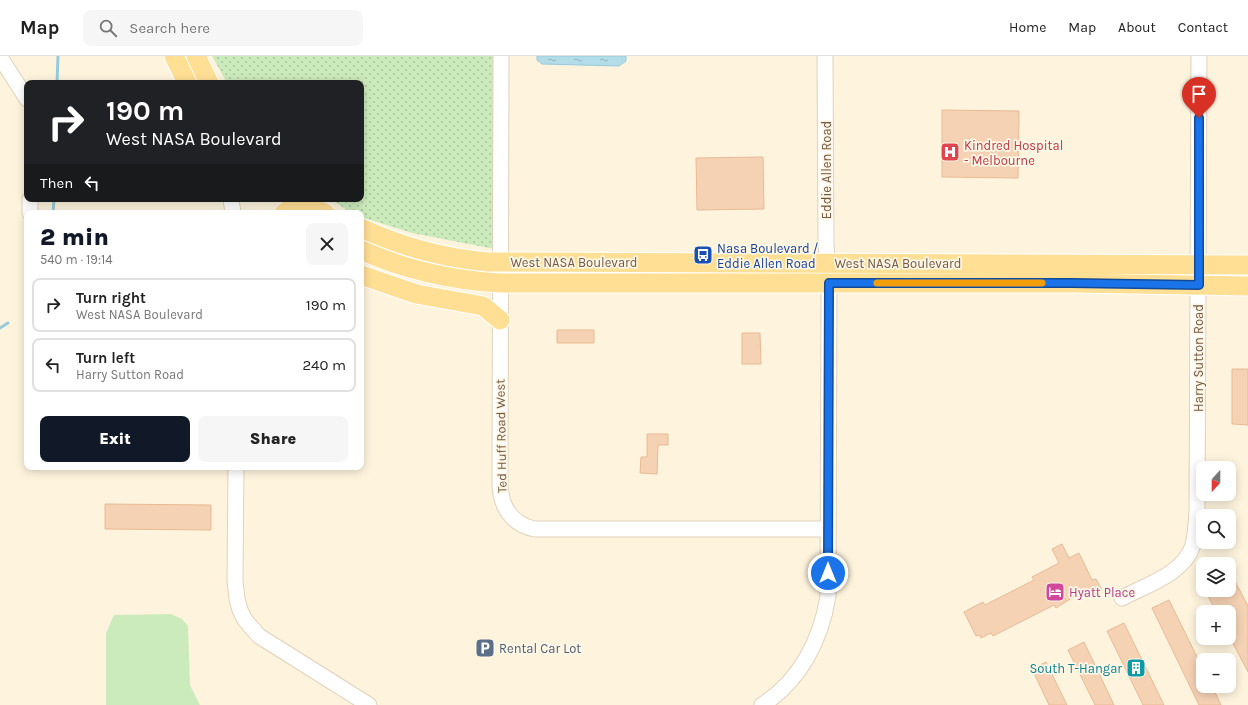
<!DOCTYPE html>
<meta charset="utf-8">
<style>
body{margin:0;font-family:Karla,sans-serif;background:#f6f6f6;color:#222;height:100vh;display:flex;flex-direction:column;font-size:15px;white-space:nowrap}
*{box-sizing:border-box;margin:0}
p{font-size:13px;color:#767676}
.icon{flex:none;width:22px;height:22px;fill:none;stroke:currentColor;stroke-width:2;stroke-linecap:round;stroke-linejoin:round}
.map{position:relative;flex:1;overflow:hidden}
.side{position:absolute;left:24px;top:154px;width:340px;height:260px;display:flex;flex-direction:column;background:#fff;border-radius:8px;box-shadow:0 2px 10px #0003}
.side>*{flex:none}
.banner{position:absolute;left:24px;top:24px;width:340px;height:122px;border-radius:8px;box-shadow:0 2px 10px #0003;background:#202124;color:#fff;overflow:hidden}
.needle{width:26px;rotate:201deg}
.fabs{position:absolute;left:1196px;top:405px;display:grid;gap:8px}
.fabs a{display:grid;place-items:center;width:40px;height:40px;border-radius:8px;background:#fff;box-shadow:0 2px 10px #0003;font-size:20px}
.pin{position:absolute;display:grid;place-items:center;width:34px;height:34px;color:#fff;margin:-41px -17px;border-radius:50% 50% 50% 0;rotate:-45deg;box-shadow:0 0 4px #0007}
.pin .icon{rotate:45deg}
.me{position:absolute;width:44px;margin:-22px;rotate:0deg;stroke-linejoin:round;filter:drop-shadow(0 0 3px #0008)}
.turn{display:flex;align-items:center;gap:14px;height:84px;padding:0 16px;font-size:18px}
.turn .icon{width:52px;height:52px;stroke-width:2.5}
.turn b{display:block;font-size:28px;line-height:34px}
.then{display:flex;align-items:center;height:38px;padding:0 16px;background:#0003;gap:8px;font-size:15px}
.round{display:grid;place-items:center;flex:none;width:42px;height:42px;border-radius:8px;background:#f6f6f6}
.head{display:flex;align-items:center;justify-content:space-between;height:68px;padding:0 16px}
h1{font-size:24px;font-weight:800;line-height:30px;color:#111827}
.primary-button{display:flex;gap:8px;margin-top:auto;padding:8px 16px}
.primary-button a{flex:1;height:46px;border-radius:8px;background:#111827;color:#fff;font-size:16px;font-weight:800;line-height:46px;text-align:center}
.primary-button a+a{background:#f6f6f6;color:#222}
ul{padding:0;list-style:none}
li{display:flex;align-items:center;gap:12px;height:54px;margin:0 8px 6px;padding:0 8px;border:2px solid #e0e0e0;border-radius:8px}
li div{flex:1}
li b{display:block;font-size:15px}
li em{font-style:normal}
header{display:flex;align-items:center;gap:24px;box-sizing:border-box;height:56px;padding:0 20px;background:#fff;border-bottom:1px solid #e0e0e0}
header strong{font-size:19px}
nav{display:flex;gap:22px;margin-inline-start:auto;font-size:14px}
.search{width:280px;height:36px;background:#f6f6f6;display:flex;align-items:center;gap:10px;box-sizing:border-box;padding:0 14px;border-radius:8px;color:#767676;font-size:15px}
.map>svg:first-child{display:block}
.grass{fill:#ccebbc}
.park{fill:url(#park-dots)}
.water{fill:url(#water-ripples);stroke:#98cbda}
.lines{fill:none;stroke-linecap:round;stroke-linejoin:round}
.stream{stroke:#98cbda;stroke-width:3}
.building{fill:#f5d2b4;stroke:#e8ba94}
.minor-casing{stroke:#e2d0ba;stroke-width:17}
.major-casing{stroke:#fff;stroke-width:21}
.minor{stroke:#fff;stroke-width:15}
.major{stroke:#ffdf94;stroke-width:19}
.route-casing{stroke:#114b97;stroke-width:10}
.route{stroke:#1a73e8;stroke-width:7}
.slow{stroke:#f59e0b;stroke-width:7}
.labels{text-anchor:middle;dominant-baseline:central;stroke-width:3.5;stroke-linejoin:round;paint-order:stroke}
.health-label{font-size:13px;fill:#be3a42;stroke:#fff7e6;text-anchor:start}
.street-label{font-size:13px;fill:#755945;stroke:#fff7e6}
.transit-label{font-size:13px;fill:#164399;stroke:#fff7e6;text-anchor:start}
.hotel-label{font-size:13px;fill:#b23c85;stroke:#fff7e6;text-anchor:start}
.service-label{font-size:13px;fill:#4e5e75;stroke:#fff7e6;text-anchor:start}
.culture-label{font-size:13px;fill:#0d838f;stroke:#fff7e6;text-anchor:end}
</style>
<header>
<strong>Map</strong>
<div class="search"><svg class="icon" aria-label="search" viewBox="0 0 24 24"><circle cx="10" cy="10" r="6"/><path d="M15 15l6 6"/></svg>Search here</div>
<nav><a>Home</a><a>Map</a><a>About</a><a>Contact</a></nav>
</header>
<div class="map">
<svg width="1248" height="649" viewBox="0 0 1248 649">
<defs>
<pattern id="park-dots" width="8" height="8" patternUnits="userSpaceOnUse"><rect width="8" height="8" fill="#ccebbc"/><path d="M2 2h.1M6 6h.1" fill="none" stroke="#aac19b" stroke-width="1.8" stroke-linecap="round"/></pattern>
<pattern id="water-ripples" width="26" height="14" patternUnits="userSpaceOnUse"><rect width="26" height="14" fill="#b2dce8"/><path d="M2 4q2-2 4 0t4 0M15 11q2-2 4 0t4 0" fill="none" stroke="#95b5be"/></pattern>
</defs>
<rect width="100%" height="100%" fill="#fef4de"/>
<!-- grass -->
<path class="grass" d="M171 558 182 563 188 570 190 629 200 649H106V577L114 559Z"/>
<!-- park -->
<path class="park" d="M212 0H493L496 61 494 193 412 177 361 161V157H351L331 143H361V27H227Z"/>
<!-- water -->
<path class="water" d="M537 0H626V5L619 10 542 8 537 4Z"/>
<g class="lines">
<!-- stream -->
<path class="stream" d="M57 27 58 0
M53 157 54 143
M0 272 8 267"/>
</g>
<!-- building -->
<path class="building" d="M942 54 1019 55 1018 122 942 121Z
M763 101 764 153 697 154 696 102Z
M557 274H594V287H557Z
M742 277H760L761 308H742Z
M1232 313H1248V369L1232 368Z
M647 378H668V389H658L657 418 640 417 641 401H647Z
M105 448 211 449V474L105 473Z
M1062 488 1069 502 1079 497 1092 524 1096 523 1102 534 1090 540 1089 537 1082 541 1080 537 1056 552 1054 549 993 580 991 577 981 582 980 579 976 580 964 556 983 546 985 549 1034 524 1032 521 1059 507 1052 493Z
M1229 514 1248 550V616L1229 580V556H1216L1205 534H1229Z
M1169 544 1203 613V630H1212L1221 649H1199L1152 552Z
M1124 567 1164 649H1143L1107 575Z
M1084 586 1114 649H1095L1068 594Z
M1046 606 1067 649H1049L1032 613Z"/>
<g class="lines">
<!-- minor casing -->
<g class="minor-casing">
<path id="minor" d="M501 0 500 427C500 450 512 469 535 473H828
M0 1 27 43
M231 143 233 157
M30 157V143
M236 411 235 525 237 543 240 554 245 564 259 580 369 649
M1122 542C1146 529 1184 518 1193 489 1196 478 1196 466 1197 455L1199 0
M762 649C800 625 821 584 828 540L829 227 826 189 825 0"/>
</g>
<!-- major casing -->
<g class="major-casing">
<path id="major" d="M174 0 187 27
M196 0 209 27
M284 157C297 144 310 151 325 157
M361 172C402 191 443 202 488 206L1248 209
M361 194C405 214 451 224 500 227H1072L1248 230
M361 219 416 238 483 250 500 264"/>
</g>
<!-- minor -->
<use href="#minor" class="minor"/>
<!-- major -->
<use href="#major" class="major"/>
</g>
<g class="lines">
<!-- route casing -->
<g class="route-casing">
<path id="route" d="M828 517 829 227H1072L1199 229V62"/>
</g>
<!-- route -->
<use href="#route" class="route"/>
<!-- slow -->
<path class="slow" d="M877 227H1042"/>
</g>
<!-- icons -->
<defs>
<g id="hospital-square" transform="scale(1)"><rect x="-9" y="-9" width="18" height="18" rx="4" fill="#e0444e" stroke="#fff7e6"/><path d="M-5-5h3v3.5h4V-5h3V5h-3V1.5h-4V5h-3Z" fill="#fff"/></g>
<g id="bus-square" transform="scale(1)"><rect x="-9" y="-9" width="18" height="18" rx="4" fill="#1a4fb4" stroke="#fff7e6"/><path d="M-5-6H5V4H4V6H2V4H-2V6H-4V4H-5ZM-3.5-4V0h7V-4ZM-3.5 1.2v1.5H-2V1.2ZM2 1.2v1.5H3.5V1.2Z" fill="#fff"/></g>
<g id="hotel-square" transform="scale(1)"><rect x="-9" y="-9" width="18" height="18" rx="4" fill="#d1479c" stroke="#fff7e6"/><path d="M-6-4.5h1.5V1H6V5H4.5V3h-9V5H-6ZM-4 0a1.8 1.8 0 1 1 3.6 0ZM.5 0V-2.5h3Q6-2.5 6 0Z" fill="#fff"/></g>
<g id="parking-square" transform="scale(1)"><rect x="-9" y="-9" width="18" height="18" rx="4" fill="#5c6f8a" stroke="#fff7e6"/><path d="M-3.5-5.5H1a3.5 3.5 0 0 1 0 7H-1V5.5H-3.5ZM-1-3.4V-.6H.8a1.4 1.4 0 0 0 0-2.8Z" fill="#fff"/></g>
<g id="building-square" transform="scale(1)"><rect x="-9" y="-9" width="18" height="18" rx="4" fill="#0f9aa8" stroke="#fff7e6"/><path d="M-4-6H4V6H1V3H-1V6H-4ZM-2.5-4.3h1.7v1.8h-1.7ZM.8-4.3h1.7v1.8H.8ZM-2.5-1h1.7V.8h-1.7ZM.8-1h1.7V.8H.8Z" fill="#fff"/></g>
</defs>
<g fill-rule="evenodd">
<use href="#hospital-square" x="950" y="96"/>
<use href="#bus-square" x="703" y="199"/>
<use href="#hotel-square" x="1055" y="536"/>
<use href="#parking-square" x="485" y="592"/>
<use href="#building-square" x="1136" y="612"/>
</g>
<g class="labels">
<!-- health labels -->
<g class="health-label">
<text x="964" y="89">Kindred Hospital<tspan x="964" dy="15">- Melbourne</tspan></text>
</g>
<!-- street labels -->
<g class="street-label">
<text transform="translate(826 114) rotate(-90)">Eddie Allen Road</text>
<text x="574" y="206">West NASA Boulevard</text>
<text x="898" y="207">West NASA Boulevard</text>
<text transform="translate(1198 302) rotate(-90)">Harry Sutton Road</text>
<text transform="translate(501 380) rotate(-91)">Ted Huff Road West</text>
</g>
<!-- transit labels -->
<g class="transit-label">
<text x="717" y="192">Nasa Boulevard /<tspan x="717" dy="15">Eddie Allen Road</tspan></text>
</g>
<!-- hotel labels -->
<g class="hotel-label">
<text x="1069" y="536">Hyatt Place</text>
</g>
<!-- service labels -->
<g class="service-label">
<text x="499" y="592">Rental Car Lot</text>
</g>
<!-- culture labels -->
<g class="culture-label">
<text x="1122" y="612">South T-Hangar</text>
</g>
</g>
</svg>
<div class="fabs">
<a><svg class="needle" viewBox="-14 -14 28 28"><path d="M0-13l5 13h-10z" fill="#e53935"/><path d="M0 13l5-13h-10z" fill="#767676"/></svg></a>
<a><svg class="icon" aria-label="search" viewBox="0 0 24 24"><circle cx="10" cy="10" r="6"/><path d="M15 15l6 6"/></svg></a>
<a><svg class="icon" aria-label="layers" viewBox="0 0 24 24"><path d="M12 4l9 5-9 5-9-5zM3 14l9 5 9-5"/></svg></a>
<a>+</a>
<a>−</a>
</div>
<div class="pin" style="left:1199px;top:62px;background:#d93025"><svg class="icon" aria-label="arrive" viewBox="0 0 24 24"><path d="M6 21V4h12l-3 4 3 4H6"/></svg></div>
<svg class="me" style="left:828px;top:517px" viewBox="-20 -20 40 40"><circle r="17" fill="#1a73e8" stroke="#fff" stroke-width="3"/><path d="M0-11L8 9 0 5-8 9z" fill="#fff"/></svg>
<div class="banner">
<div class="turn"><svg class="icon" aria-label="right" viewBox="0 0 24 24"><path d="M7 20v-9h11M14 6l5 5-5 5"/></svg><div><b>190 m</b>West NASA Boulevard</div></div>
<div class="then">Then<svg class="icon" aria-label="left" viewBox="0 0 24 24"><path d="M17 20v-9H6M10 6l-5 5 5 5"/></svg></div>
</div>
<section class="side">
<div class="head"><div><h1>2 min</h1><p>540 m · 19:14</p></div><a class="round"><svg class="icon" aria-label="close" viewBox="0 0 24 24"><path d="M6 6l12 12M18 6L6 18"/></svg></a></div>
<ul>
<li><svg class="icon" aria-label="right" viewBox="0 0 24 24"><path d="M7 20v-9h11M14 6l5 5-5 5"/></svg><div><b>Turn right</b><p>West NASA Boulevard</p></div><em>190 m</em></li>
<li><svg class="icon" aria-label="left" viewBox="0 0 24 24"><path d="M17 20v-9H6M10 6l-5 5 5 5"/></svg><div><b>Turn left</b><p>Harry Sutton Road</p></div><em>240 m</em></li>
</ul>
<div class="primary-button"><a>Exit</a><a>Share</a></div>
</section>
</div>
